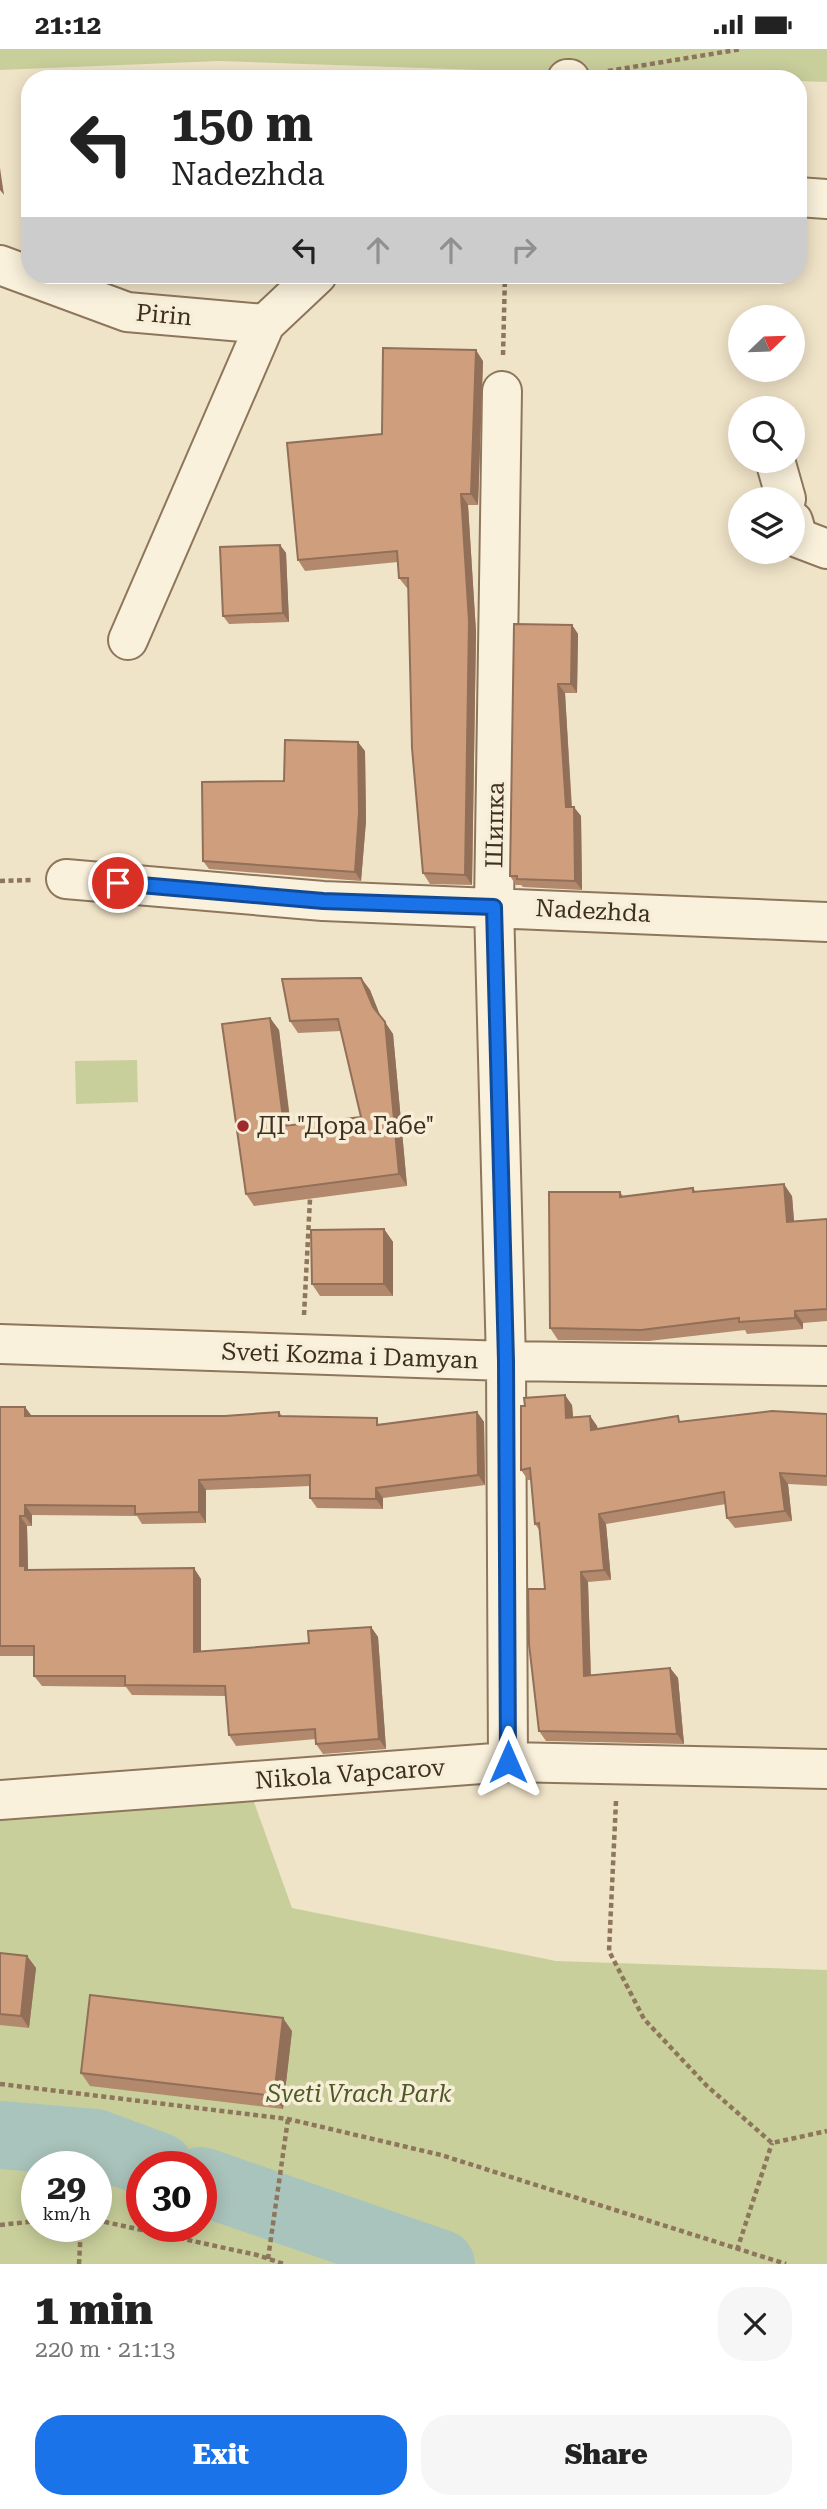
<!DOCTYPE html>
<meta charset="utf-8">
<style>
body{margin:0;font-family:"Roboto Serif",serif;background:#f6f6f6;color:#222;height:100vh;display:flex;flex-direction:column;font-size:26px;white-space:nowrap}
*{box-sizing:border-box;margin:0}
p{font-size:23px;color:#767676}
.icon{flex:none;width:38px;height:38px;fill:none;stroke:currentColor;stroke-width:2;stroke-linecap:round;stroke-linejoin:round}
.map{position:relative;height:2215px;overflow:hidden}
.sheet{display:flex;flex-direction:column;background:#fff;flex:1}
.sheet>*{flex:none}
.guide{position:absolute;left:21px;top:21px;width:786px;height:214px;border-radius:28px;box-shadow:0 4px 18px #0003;background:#fff;color:#222;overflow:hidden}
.needle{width:46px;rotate:67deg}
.tools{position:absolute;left:728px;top:256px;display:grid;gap:14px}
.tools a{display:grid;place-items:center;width:77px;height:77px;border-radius:50%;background:#fff;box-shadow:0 4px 18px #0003;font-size:35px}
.speed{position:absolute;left:21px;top:2102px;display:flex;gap:14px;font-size:35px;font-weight:700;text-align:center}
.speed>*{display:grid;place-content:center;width:91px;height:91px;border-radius:50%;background:#fff;box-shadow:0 4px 18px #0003;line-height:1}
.speed small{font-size:18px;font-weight:400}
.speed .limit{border:10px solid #d22;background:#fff;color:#111}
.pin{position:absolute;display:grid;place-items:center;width:60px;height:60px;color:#fff;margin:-30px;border:4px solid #fff;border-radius:50%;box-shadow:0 2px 7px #0007}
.me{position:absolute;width:77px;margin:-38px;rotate:0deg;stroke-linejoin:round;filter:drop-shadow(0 0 5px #0008)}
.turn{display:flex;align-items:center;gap:24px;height:147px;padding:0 35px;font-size:32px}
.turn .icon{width:91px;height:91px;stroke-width:2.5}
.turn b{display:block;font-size:49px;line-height:60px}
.lanes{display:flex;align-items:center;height:66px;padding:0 35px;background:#0003;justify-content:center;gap:35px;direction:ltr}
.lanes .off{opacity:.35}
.round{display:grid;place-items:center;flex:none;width:74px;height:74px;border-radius:28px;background:#f6f6f6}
.headline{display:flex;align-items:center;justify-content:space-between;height:119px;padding:0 35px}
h1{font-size:42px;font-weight:800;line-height:52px}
.primary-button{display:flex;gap:14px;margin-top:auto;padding:14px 35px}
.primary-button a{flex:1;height:80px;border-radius:28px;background:#1a73e8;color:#fff;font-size:28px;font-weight:800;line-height:80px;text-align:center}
.primary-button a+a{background:#f6f6f6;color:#222}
.status{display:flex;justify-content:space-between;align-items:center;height:49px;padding:0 35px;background:#fff;direction:ltr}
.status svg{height:19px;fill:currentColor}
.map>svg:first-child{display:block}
.green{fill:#c9cf9b;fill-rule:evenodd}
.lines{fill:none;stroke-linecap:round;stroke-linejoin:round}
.river{stroke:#a9c4bc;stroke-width:68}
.minor-casing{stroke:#8d765c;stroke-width:42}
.path{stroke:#8d765c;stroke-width:4.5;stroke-dasharray:5 3.5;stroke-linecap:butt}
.minor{stroke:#faf1dc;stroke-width:38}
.wall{fill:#b2896c}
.shaded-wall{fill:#916f58}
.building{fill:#cf9f7d;stroke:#916f58;stroke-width:2}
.route-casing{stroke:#114b97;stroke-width:18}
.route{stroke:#1a73e8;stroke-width:12}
.poi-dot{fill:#9e2a2b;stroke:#f7eed8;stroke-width:2.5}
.labels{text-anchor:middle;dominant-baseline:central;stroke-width:7;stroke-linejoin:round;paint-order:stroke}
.street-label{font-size:24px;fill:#3d2e20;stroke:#f7eed8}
.poi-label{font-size:24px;fill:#3d2e20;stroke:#f7eed8;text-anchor:start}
.park-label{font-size:24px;font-style:italic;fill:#4d5a26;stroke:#f7eed8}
</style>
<div class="status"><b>21:12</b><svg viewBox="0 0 49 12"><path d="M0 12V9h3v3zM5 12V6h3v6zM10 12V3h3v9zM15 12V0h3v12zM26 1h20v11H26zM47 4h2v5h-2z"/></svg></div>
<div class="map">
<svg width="827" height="2215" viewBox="0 0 827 2215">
<rect width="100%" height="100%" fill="#f0e4c8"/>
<!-- green -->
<path class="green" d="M0 0H827V33L219 12 0 21Z
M137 1011 138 1053 76 1055 75 1012Z
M254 1753 292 1859 556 1912 827 1921V2215H0V1765ZM37 2118H96V2177H37ZM142 2118H201V2177H142Z"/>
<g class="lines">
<!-- river -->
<path class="river" d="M0 2086 95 2094 160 2118
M201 2132 441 2215"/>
<!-- minor casing -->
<g class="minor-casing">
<path id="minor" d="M567 30H570
M798 148 827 150
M0 216 127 263 265 275 317 226
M502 342 494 857 506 1312 508 1713
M775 411 786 450
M793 472 798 489 827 500
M128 591 265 275
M66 830 323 852 827 873
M0 1295 506 1312 827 1317
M0 1751 508 1713 827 1720"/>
</g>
<!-- path -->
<path class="path" d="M608 22 742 0
M503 306 505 226
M0 832 31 831
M304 1266 310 1150
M616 1752 609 1902 644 1970 707 2037 772 2094 827 2082
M0 2035 288 2070 441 2106 786 2215
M96 2171 257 2206 284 2215
M0 2176 37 2172
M737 2201 772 2094
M268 2210 288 2070
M79 2215 81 2177"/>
<!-- minor -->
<use href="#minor" class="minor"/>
</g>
<!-- wall -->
<path class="wall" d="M483 312 478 456H468L476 583 472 836 430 835 423 824 408 539H407L399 529 398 513 305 522 298 511 382 385Z
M280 496 286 504 289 573 229 575 223 567Z
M572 576 578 585 577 644H565L572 758 581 767 582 841 523 838 521 836H516L510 827Z
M365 702 366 772 361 832 209 820 203 812 284 732Z
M361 929 370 941 380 967 393 985 407 1137 254 1157 246 1145 270 969 279 981 291 1077 361 1068 341 982 298 984 290 972Z
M693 1139 696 1143 792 1147 794 1172 827 1170V1272L803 1274V1280L747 1285 745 1281 649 1292 558 1291 550 1279 620 1143 623 1147Z
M384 1180 393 1193V1247H320L312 1235Z
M572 1356 573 1368 590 1367 597 1377 598 1380 682 1373 827 1365V1437L788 1435 792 1472 735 1479 727 1469 726 1455 606 1475 611 1531 588 1533 591 1626 670 1619 678 1629 684 1695 546 1692 539 1682 545 1540 540 1482 535 1475 531 1431H528L521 1421Z
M0 1358H25L32 1367H225L279 1363 282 1367 381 1375 477 1363 484 1373 485 1436 383 1449V1460L317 1459 310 1449V1437L206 1441V1474L142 1475 137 1467 32 1466V1477H27L28 1521 201 1530V1603L309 1594 371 1578 378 1588 386 1700 323 1705 316 1695V1690L236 1697 229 1686 226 1647 132 1646 126 1638 42 1637 34 1627V1607H0Z
M0 1904 27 1907 36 1919 29 1979 0 1976Z
M292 1982 283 2060 90 2037 81 2024Z"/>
<!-- shaded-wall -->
<path class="shaded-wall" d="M0 119 4 146 0 141Z
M476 301 483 312 478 456 471 445Z
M461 445 468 456 476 583 472 836 465 826Z
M280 496 286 504 289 573 283 564Z
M572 576 578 585 577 644 571 635Z
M558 635 565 644 572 767 566 758Z
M358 693 365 702 366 772 361 832 355 823Z
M574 758 581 767 582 841 575 832Z
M361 929 370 941 382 971 373 958Z
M270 969 279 981 292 1090 284 1077Z
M385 973 393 985 407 1137 399 1125Z
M784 1135 792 1147 795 1184 787 1173Z
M384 1180 393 1193V1247L384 1235Z
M795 1262 803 1274V1280L795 1269Z
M565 1346 572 1356 574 1379 566 1369Z
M25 1358 32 1368 25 1367Z
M477 1363 484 1373 485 1436 478 1426Z
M590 1367 597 1377 599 1391 591 1381Z
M780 1424 788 1435 792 1472 785 1462Z
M199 1431 206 1441V1474L199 1463Z
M376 1439 383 1449V1460L376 1450Z
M25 1456 32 1466V1477L25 1467Z
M599 1465 606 1475 611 1531 604 1521Z
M20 1467 27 1477 28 1521 32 1527 20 1517Z
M194 1519 201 1530V1613L194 1603Z
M581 1523 588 1533 591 1637 584 1627Z
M371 1578 378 1588 386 1700 379 1690Z
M670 1619 678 1629 684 1695 677 1685Z
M27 1907 36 1919 29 1979 21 1967Z
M283 1969 292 1982 283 2060 274 2047Z"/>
<!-- building -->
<path class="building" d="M383 299 476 301 471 445H461L469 572 465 826 423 824 412 699 408 529H399L397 502 298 511 287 394 382 385Z
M280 496 283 564 223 567 220 498Z
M514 575 572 576 571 635H558L566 758H574L575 832 517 830V827H510Z
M285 691 358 693 359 763 355 823 203 812 202 733 284 732Z
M361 929 373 958 385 973 399 1125 246 1145 222 975 270 969 284 1077 361 1068 338 970 290 972 282 930Z
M784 1135 787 1173 827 1170V1260L795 1262V1269L739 1273V1269L641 1281 550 1279 549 1143H620V1148L693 1139V1143Z
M384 1180V1235H312L311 1181Z
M565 1346 566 1369 590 1367 591 1381 678 1367 679 1373 772 1362 827 1365V1427L780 1424 785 1462 727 1469 724 1443 599 1465 604 1521 581 1523 584 1627 670 1619 677 1685 539 1682 529 1595 528 1540H545L539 1474 535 1475 530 1419 521 1421V1357H525L524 1349Z
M0 1358H25V1367H225L279 1363V1367L377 1369V1376L477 1363 478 1426 376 1439V1450L310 1449V1426L199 1431V1463L135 1465V1457L25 1456V1467H20V1517H25V1521L194 1519V1603L309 1594 308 1582 371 1578 379 1690 316 1695 315 1680 229 1686 225 1637 125 1636V1627H34V1597H0Z
M0 1904 27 1907 21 1967 0 1965Z
M90 1946 283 1969 274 2047 81 2024Z"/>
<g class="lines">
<!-- route casing -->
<g class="route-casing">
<path id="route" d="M118 834 323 852 494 858 506 1312 508 1713"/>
</g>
<!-- route -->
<use href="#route" class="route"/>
</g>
<!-- markers -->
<circle class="poi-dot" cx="243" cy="1077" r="7"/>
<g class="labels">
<!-- street labels -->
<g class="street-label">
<text transform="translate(164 266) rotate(5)">Pirin</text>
<text transform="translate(495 776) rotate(-89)">Шипка</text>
<text transform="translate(593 862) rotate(3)">Nadezhda</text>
<text transform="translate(350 1307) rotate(2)">Sveti Kozma i Damyan</text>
<text transform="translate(350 1725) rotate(-4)">Nikola Vapcarov</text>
</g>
<!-- poi labels -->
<g class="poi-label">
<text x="257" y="1077">ДГ "Дора Габе"</text>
</g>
<!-- park labels -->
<g class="park-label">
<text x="359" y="2045">Sveti Vrach Park</text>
</g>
</g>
</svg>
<div class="tools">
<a><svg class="needle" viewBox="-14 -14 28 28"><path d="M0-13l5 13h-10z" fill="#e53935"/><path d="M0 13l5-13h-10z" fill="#767676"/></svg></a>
<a><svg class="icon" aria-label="search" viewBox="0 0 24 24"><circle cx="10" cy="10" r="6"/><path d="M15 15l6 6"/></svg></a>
<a><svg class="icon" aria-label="layers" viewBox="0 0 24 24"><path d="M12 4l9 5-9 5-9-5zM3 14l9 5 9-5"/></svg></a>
</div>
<div class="speed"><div>29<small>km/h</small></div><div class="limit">30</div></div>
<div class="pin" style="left:118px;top:834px;background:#d93025"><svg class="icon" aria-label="arrive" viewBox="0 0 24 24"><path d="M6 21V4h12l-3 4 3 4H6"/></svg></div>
<svg class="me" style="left:508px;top:1713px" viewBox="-20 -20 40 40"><path d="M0-17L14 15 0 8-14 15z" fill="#1a73e8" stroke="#fff" stroke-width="4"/></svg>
<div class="guide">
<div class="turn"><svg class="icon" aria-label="left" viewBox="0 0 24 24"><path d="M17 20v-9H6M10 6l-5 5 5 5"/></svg><div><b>150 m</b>Nadezhda</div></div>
<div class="lanes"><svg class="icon" aria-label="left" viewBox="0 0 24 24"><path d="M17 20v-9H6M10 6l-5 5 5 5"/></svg><svg class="icon off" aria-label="ahead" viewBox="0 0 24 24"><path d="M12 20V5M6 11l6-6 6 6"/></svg><svg class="icon off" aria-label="ahead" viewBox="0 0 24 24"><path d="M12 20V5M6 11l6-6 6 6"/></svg><svg class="icon off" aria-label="right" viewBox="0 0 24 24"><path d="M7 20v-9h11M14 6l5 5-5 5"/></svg></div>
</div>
</div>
<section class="sheet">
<div class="headline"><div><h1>1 min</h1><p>220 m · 21:13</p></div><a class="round"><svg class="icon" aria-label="close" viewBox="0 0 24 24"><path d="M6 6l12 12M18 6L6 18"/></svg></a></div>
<div class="primary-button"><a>Exit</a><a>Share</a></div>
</section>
